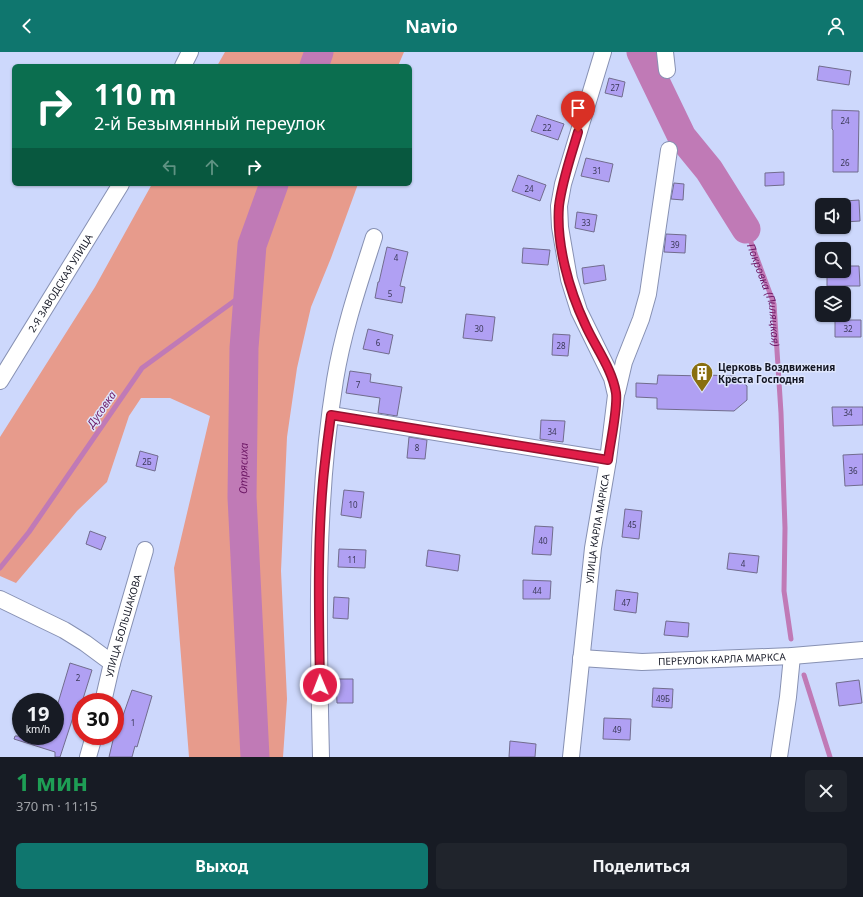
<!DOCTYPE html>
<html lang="ru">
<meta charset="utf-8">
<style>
body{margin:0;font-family:"Noto Sans",sans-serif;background:#20242c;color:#f1f3f6;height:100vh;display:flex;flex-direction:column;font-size:15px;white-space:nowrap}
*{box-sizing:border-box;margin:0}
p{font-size:13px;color:#9ea1a6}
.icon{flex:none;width:22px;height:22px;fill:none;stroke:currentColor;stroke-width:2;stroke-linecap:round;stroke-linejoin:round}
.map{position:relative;height:705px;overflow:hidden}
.drawer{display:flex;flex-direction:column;background:#171b24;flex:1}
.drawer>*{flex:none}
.hud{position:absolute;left:12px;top:12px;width:400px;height:122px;border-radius:6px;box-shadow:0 1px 3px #0004;background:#0b6e4f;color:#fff;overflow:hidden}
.controls{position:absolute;left:815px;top:146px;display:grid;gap:8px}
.controls a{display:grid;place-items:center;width:36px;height:36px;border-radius:6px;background:#171b24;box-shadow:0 1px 3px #0004;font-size:20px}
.speed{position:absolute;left:12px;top:641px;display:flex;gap:8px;font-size:20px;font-weight:700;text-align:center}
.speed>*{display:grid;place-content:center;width:52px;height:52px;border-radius:50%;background:#171b24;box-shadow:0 1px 3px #0004;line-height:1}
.speed small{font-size:10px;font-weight:400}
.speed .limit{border:6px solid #d22;background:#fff;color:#111}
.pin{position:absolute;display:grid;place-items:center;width:34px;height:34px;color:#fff;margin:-41px -17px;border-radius:50% 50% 50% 0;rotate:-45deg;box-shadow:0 0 4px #0007}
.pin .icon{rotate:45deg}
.me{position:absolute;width:44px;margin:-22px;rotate:359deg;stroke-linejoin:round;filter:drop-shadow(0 0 3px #0008)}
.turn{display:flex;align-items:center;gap:14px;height:84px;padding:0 16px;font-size:18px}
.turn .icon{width:52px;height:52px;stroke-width:2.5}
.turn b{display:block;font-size:28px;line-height:34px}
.lanes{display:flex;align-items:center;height:38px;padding:0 16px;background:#0003;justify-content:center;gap:20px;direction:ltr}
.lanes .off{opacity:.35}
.round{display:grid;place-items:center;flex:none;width:42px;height:42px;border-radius:6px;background:#20242c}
.overview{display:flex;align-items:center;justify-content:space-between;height:68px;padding:0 16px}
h1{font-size:24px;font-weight:700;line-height:30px;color:#1e9e55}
.cta{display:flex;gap:8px;margin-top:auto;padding:8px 16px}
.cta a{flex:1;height:46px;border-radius:6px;background:#0f766e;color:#fff;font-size:16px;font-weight:700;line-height:46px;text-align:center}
.cta a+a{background:#20242c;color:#f1f3f6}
header{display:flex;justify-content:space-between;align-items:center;height:52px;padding:0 16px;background:#0f766e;color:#fff;font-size:18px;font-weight:700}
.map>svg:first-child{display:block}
.green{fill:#e79b8c}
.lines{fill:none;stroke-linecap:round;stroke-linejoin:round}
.stream{stroke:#c07ab6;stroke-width:5}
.river{stroke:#c07ab6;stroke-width:29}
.building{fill:#b0a0f3;stroke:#716c8d}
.minor-casing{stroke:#8791b3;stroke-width:18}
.minor{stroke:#fff;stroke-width:16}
.route-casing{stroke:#92132f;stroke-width:10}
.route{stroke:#e11d48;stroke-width:7}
.labels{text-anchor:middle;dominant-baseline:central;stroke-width:3;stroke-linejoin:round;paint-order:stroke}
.number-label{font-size:8px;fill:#3a3857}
.street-label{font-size:10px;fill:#131623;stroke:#dee5fc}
.poi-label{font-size:10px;font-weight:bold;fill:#131623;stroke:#dee5fc;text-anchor:start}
.water-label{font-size:11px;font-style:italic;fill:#6c1765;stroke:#dee5fc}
</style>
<header><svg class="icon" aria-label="back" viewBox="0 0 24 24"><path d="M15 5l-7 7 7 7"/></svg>Navio<svg class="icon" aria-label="person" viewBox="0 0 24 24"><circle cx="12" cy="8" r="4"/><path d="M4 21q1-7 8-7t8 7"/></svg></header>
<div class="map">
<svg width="863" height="705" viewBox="0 0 863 705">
<rect width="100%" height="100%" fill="#cdd8fc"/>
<!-- green -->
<path class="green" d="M225 0H404L398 14H217Z
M152 132H358L331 206 311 255 297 316 287 385 281 519 287 647 283 705H189L174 516 210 364 170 346H141L129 364 107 430 77 459 16 531 0 524V385L95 235Z"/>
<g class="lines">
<!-- stream -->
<g class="stream">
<path id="s1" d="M746 177 774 252 781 361 785 476 784 539 791 587"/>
<path d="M0 516 29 480 142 316 248 239"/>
<path d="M804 623 830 705"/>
</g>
<!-- river -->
<g class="river">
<path d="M641 0 682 85 709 118 746 177"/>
<path d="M314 14 319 0"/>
<path id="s2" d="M255 705 242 445 244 296 252 193 274 132"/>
</g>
</g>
<!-- building -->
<path class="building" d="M819 14 851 19 849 33 817 28Z
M609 26 625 30 622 45 605 41Z
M832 58 859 59 858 120H833V78L832 77Z
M537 63 564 72 558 88 531 79Z
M586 106 613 112 609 130 581 124Z
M784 120V133L765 134V121Z
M518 123 546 133 540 149 512 139Z
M674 131 684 132 683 148 671 147Z
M859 148 860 169 844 170V149Z
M577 160 597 163 594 180 575 176Z
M666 182 686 183 685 201 664 200Z
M387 195 408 200 400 234 405 235 402 251 375 246 378 230H379Z
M523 196 550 198 548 213 522 211Z
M604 213 606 228 584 232 582 216Z
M844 214H859L860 234H827V219H844Z
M466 262 495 265 492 289 463 286Z
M835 268H861V285H835Z
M368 277 393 283 389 302 363 297Z
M553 282 570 283 568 304 552 303Z
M350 319 371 322 370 330 402 335 397 364 378 361 380 346 346 341Z
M658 323 706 324V323L735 324 747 334V348L734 359 657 357V346L636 345V331L657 332Z
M832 355H863V373L833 374Z
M541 368 565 369 563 390 540 387Z
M409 385 427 388 425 407 407 406Z
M140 399 158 404 155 419 136 414Z
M863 402V433L845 434 843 403Z
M344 438 364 440 361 466 341 463Z
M625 457 642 459 639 487 622 485Z
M535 474 553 475 551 503 532 502Z
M90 479 106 485 101 498 86 492Z
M339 497 366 498 365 516 338 515Z
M428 498 460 503 458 519 426 514Z
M729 501 759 504 757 521 727 517Z
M523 528 551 529 550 547H523Z
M616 538 638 541 636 561 614 558Z
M334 545 349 546 348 567 333 566Z
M666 569 689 571 688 585 664 583Z
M70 611 92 618 82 650H78L61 702 60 705H55V700L14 687 15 684H55V650L58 651Z
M336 627H353V651H337Z
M859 628 862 651 839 654 836 631Z
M653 636 673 637 672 656 652 655Z
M132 638 152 644 137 695 135 694 132 705H109L114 684H115L117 671 120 672Z
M604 666 631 667 630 688 603 687Z
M510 689 536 692 535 705H509Z"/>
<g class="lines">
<!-- minor casing -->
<g class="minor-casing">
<g id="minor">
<path d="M665 0 667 18"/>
<path d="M183 14 190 0"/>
<path id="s3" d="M0 329 121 132"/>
<path d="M617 340 624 310 641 267 648 242 669 98"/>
<path d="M331 363 608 408"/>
<path d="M0 547 64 578 85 591 112 611"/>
<path id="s4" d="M581 606 642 610 792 604 863 598"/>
<path id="s5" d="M103 650 112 611 145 498"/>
<path d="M88 705 94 684"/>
<path d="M321 705C318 579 315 452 335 328 343 279 359 232 374 185"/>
<path id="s6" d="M571 705 593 496 608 408 616 343 612 326 579 259 569 227 560 175 559 154 563 132 603 0"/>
<path d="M779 705 788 645 792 604"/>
</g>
</g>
<!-- minor -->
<use href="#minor" class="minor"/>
</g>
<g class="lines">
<!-- route casing -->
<g class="route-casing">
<path id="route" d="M320 633C319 565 317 497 323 429 325 407 328 385 331 363L608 408C610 391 618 357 616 341 612 316 595 295 585 272 569 238 556 192 559 154 562 129 571 104 578 80"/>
</g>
<!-- route -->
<use href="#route" class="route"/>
</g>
<!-- icons -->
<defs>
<g id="building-pin" transform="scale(1.15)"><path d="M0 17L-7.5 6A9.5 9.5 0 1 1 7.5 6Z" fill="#896f0f" stroke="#dee5fc"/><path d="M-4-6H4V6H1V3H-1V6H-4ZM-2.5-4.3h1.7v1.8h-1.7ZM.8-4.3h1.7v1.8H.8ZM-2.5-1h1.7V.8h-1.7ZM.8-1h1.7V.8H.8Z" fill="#fff"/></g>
</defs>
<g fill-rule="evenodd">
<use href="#building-pin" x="702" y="321"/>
</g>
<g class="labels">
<!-- number labels -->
<g class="number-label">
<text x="615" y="35">27</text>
<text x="845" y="68">24</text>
<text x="547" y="75">22</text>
<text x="845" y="110">26</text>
<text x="597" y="118">31</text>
<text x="529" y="136">24</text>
<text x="586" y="170">33</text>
<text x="675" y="192">39</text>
<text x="396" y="205">4</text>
<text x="390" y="241">5</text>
<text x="479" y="276">30</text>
<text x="848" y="276">32</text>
<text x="378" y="290">6</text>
<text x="561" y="293">28</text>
<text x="358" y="332">7</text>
<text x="848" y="360">34</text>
<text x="552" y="379">34</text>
<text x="417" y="395">8</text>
<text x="147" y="409">2Б</text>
<text x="853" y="418">36</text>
<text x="353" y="452">10</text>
<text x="632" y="472">45</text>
<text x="543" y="488">40</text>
<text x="352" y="507">11</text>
<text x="743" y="511">4</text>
<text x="537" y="538">44</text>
<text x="626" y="550">47</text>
<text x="78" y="625">2</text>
<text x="663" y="646">49Б</text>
<text x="133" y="670">1</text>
<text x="617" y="677">49</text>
</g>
<!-- street labels -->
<g class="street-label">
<text stroke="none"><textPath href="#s3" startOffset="115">2-Я ЗАВОДСКАЯ УЛИЦА</textPath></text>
<text stroke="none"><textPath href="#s6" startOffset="230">УЛИЦА КАРЛА МАРКСА</textPath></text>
<text stroke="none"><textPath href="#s5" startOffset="79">УЛИЦА БОЛЬШАКОВА</textPath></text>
<text stroke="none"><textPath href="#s4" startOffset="141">ПЕРЕУЛОК КАРЛА МАРКСА</textPath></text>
</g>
<!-- poi labels -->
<g class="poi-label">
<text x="718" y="315">Церковь Воздвижения<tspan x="718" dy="12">Креста Господня</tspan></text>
</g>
<!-- water labels -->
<g class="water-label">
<text stroke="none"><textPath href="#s1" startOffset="69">Покровка (Пиляцкая)</textPath></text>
<text transform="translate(101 357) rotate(-55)">Дусовка</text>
<text stroke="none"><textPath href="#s2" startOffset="289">Отрясиха</textPath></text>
</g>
</g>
</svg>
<div class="controls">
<a><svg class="icon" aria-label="sound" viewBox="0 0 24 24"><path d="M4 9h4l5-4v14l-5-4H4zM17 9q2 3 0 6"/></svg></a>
<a><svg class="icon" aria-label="search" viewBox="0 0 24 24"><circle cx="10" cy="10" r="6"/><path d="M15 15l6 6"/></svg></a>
<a><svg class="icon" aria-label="layers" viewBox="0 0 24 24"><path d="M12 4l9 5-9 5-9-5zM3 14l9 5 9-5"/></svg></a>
</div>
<div class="speed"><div>19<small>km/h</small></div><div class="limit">30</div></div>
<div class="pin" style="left:578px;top:80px;background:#d93025"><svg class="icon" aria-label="arrive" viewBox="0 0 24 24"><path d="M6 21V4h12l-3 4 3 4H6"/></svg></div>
<svg class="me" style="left:320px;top:633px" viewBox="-20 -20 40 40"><circle r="17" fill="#e11d48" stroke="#fff" stroke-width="3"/><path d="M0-11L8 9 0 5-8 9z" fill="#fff"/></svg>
<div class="hud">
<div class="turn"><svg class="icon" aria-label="right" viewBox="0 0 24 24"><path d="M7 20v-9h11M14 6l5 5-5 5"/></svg><div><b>110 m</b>2-й Безымянный переулок</div></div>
<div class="lanes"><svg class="icon off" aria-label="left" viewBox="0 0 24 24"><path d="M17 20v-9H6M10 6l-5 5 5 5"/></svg><svg class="icon off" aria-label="ahead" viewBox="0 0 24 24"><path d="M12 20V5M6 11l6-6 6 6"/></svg><svg class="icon" aria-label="right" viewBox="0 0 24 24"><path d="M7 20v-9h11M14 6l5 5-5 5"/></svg></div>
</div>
</div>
<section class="drawer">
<div class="overview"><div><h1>1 мин</h1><p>370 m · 11:15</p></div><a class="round"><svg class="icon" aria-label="close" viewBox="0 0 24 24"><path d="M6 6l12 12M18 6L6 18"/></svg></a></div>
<div class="cta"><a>Выход</a><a>Поделиться</a></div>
</section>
